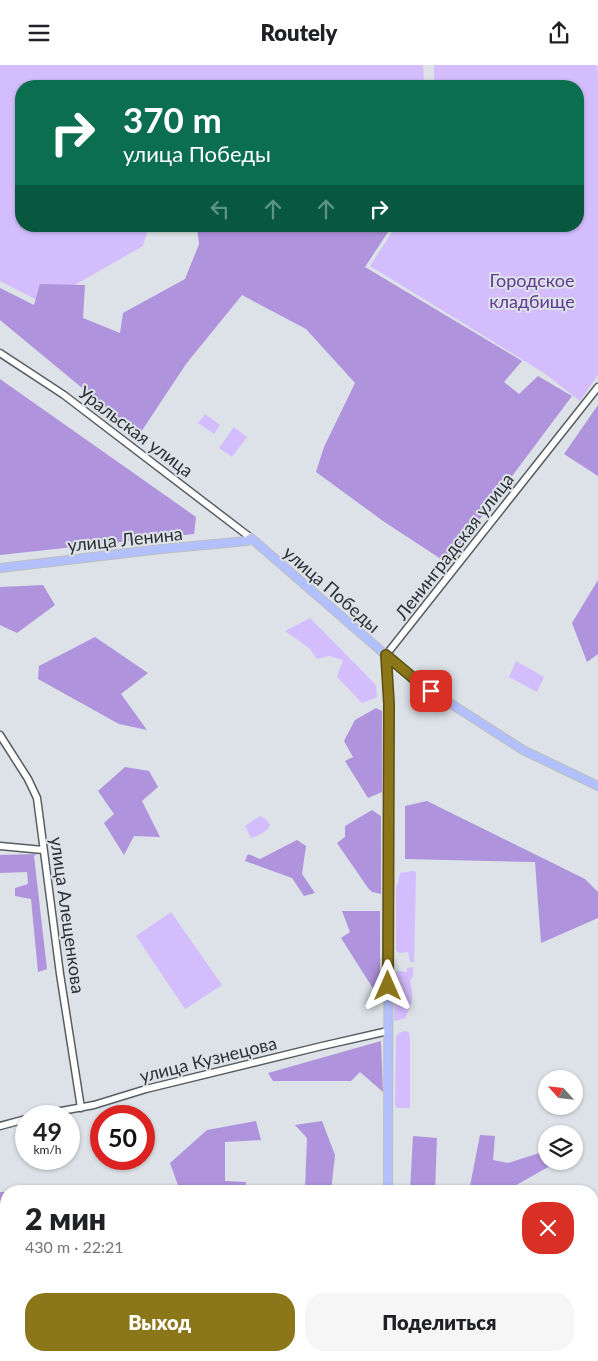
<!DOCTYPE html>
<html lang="ru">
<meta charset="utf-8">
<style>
body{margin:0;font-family:Lato,sans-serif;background:#f6f6f6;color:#202124;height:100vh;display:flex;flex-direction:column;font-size:19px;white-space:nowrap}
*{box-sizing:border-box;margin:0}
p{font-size:16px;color:#757577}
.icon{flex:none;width:28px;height:28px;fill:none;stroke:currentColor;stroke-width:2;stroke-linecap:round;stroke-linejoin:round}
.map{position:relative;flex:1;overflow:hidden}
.panel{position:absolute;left:0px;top:1120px;width:599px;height:176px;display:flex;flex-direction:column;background:#fff;border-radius:20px 20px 0 0;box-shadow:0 1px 4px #0004}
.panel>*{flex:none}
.banner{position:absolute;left:15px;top:15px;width:569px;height:152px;border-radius:20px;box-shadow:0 1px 4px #0004;background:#0b6e4f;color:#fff;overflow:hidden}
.needle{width:32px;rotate:297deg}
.buttons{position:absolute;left:538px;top:1005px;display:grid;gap:10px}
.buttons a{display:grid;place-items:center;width:45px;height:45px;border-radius:50%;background:#fff;box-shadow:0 1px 4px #0004;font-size:25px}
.speed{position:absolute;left:15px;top:1040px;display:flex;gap:10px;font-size:25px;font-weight:700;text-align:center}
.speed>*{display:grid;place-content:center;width:65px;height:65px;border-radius:50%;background:#fff;box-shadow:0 1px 4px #0004;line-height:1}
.speed small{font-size:12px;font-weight:400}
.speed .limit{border:8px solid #d22;background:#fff;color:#111}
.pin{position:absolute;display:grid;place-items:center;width:42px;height:42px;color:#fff;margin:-21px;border-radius:10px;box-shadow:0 2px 8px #0006}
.me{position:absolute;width:55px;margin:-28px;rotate:0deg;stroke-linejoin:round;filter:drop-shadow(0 0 4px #0008)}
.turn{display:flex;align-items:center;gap:18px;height:105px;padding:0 25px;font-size:22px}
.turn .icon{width:65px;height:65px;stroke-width:2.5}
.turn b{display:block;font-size:35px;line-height:42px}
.lanes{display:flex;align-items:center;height:48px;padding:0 25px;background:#0003;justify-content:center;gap:25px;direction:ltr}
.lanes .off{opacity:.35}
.round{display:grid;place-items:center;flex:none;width:52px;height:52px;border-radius:20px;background:#f6f6f6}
.head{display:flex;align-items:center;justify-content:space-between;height:85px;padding:0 25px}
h1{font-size:30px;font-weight:800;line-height:38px}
.button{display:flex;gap:10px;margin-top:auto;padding:10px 25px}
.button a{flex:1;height:58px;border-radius:20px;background:#8b761a;color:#fff;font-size:20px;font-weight:800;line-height:58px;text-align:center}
.button a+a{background:#f6f6f6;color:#202124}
header{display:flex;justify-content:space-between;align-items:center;height:65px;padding:0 25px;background:#fff;font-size:22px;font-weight:800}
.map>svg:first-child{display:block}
.green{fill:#d4bdfd}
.forest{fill:#af93dd}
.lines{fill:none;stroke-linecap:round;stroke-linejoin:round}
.minor-casing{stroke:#585d62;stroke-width:9}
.major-casing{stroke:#bcbdbe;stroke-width:10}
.minor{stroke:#fff;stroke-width:6}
.major{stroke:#b2c1fd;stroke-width:8}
.route-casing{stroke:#5a4d11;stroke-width:12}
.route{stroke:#8b761a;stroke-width:9}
.labels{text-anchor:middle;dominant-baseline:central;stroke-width:4;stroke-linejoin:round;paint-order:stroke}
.park-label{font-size:18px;fill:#603a91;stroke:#dce2e7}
.street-label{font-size:18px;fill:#2e3133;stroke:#dce2e7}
</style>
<header><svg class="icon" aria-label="menu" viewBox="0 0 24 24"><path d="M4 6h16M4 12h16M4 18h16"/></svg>Routely<svg class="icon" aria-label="share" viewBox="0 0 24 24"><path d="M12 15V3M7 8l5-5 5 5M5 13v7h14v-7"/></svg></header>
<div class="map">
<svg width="598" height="1296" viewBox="0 0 598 1296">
<rect width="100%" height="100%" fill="#dce2e7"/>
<!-- green -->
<path class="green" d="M0 0H423L424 21H21V161H149L143 181 43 238 0 216Z
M434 0H597L598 12V310L580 336 544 308 370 201 396 161H578V21H434Z
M205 349 220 360 214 369 198 358Z
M234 362 247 372 232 392 219 383Z
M310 553 376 620 377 632 362 638 337 612 343 595 329 591 317 594 309 583 285 566Z
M516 596 544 612 537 627 509 612Z
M260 751 266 754 270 760C266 768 259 770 251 773L245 761Z
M413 806 416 807 414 897H410L408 887 400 888 396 886V822L398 818 400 808Z
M171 847 222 920 185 944 136 871Z
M413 902V911L410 916C414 934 413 936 405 953L394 956V913L397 906 407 907V903Z
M405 966 409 967 410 974V1043H397L395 1040 396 972 399 968Z"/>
<!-- forest -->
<path class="forest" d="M197 161H392L365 202 522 296 504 317 519 329 538 311 572 331 447 498 383 456 316 407 324 382 355 318 306 264 242 230 186 299 139 370 0 255V223L34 240 40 219 85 220 83 253 120 268 123 248 185 214 199 179Z
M0 314 196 452 194 469 0 490Z
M598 340V411L564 389Z
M598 515V589L587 597 572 558Z
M43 520 55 540 17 568 0 560V522Z
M95 572 148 608 121 629 147 665 119 659 38 614 39 601Z
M376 643 382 646V727L368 733 345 696 353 692 344 676 355 655Z
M125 702 149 706 158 722 142 736 160 772 134 771 124 790 104 758 114 749 98 726Z
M427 736 585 814 598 827V853L541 878 535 797 405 794V741Z
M372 745 381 751V829L372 827 368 823 337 778 345 772V761Z
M297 775 306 781 302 809 315 828 304 831 292 813 245 796 248 789 260 794Z
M37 789 34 791 47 904 38 907 31 834 15 831V823L28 819 27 807 0 808V790Z
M342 846H380V928L374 925 341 873 350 867Z
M381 976 383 1027 360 1007 351 1016H273L268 1008Z
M256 1056 261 1075 225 1077V1116L246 1117 245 1126H180L170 1098 207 1065Z
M322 1056 335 1090 331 1126H305L307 1073 295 1060Z
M480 1070 495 1071 493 1095 508 1098 546 1086V1096L557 1097 506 1126H469Z
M413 1071 437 1073 435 1126H410Z
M0 1127H6V1146L0 1149Z
M593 1134 595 1236 593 1238Z
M272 1290H311L310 1296H268Z
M411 1290H438V1296H411Z
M474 1290H508L502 1296H481Z"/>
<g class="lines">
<!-- minor casing -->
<g class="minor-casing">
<path id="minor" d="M0 288 64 330 251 473
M386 590 598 322
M0 670 28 714 37 733 60 909 81 1043
M0 781 43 785
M34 1051 94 1040 146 1024 322 981 388 966
M0 1061 26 1054
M337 1296V1290"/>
</g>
<!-- major casing -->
<g class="major-casing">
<path id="major" d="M0 503 161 484 247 476 251 473 417 617 523 685 598 721
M386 590 389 639 388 1126
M388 1296V1290"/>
</g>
<!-- minor -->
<use href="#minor" class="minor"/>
<!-- major -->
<use href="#major" class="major"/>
</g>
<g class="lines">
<!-- route casing -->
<g class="route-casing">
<path id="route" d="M388 921 389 639 386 590 418 617 431 626"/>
</g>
<!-- route -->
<use href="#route" class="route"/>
</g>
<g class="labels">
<!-- park labels -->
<g class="park-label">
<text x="532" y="215">Городское<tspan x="532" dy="21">кладбище</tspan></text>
</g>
<!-- street labels -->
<g class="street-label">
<text transform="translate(136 366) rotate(37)">Уральская улица</text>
<text transform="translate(125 474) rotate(-6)">улица Ленина</text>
<text transform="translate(454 481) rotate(-52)">Ленинградская улица</text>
<text transform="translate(332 524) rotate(41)">улица Победы</text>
<text transform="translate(68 850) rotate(82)">улица Алещенкова</text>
<text transform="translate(208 994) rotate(-14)">улица Кузнецова</text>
</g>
</g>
</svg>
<div class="buttons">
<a><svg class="needle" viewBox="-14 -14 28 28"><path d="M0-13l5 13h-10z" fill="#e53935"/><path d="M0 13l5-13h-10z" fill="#757577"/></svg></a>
<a><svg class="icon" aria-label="layers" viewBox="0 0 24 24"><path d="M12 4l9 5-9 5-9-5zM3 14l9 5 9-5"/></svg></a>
</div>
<div class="speed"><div>49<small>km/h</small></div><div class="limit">50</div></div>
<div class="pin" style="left:431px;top:626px;background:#d93025"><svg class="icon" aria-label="arrive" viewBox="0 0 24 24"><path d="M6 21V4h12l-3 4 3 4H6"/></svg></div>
<svg class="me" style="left:388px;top:921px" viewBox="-20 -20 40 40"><path d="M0-17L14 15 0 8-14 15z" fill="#8b761a" stroke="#fff" stroke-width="4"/></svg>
<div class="banner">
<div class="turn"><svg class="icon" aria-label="right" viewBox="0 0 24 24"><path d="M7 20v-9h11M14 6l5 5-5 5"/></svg><div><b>370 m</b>улица Победы</div></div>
<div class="lanes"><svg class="icon off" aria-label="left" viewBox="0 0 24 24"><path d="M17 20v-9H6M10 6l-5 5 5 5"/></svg><svg class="icon off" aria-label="ahead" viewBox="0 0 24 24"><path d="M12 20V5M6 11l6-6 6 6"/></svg><svg class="icon off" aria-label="ahead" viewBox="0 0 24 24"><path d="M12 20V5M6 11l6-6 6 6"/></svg><svg class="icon" aria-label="right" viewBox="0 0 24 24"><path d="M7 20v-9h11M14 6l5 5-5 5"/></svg></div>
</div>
<section class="panel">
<div class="head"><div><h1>2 мин</h1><p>430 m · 22:21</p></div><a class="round" style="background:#d93025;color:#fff"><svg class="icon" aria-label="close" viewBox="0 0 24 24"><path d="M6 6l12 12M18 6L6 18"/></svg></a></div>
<div class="button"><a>Выход</a><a>Поделиться</a></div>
</section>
</div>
